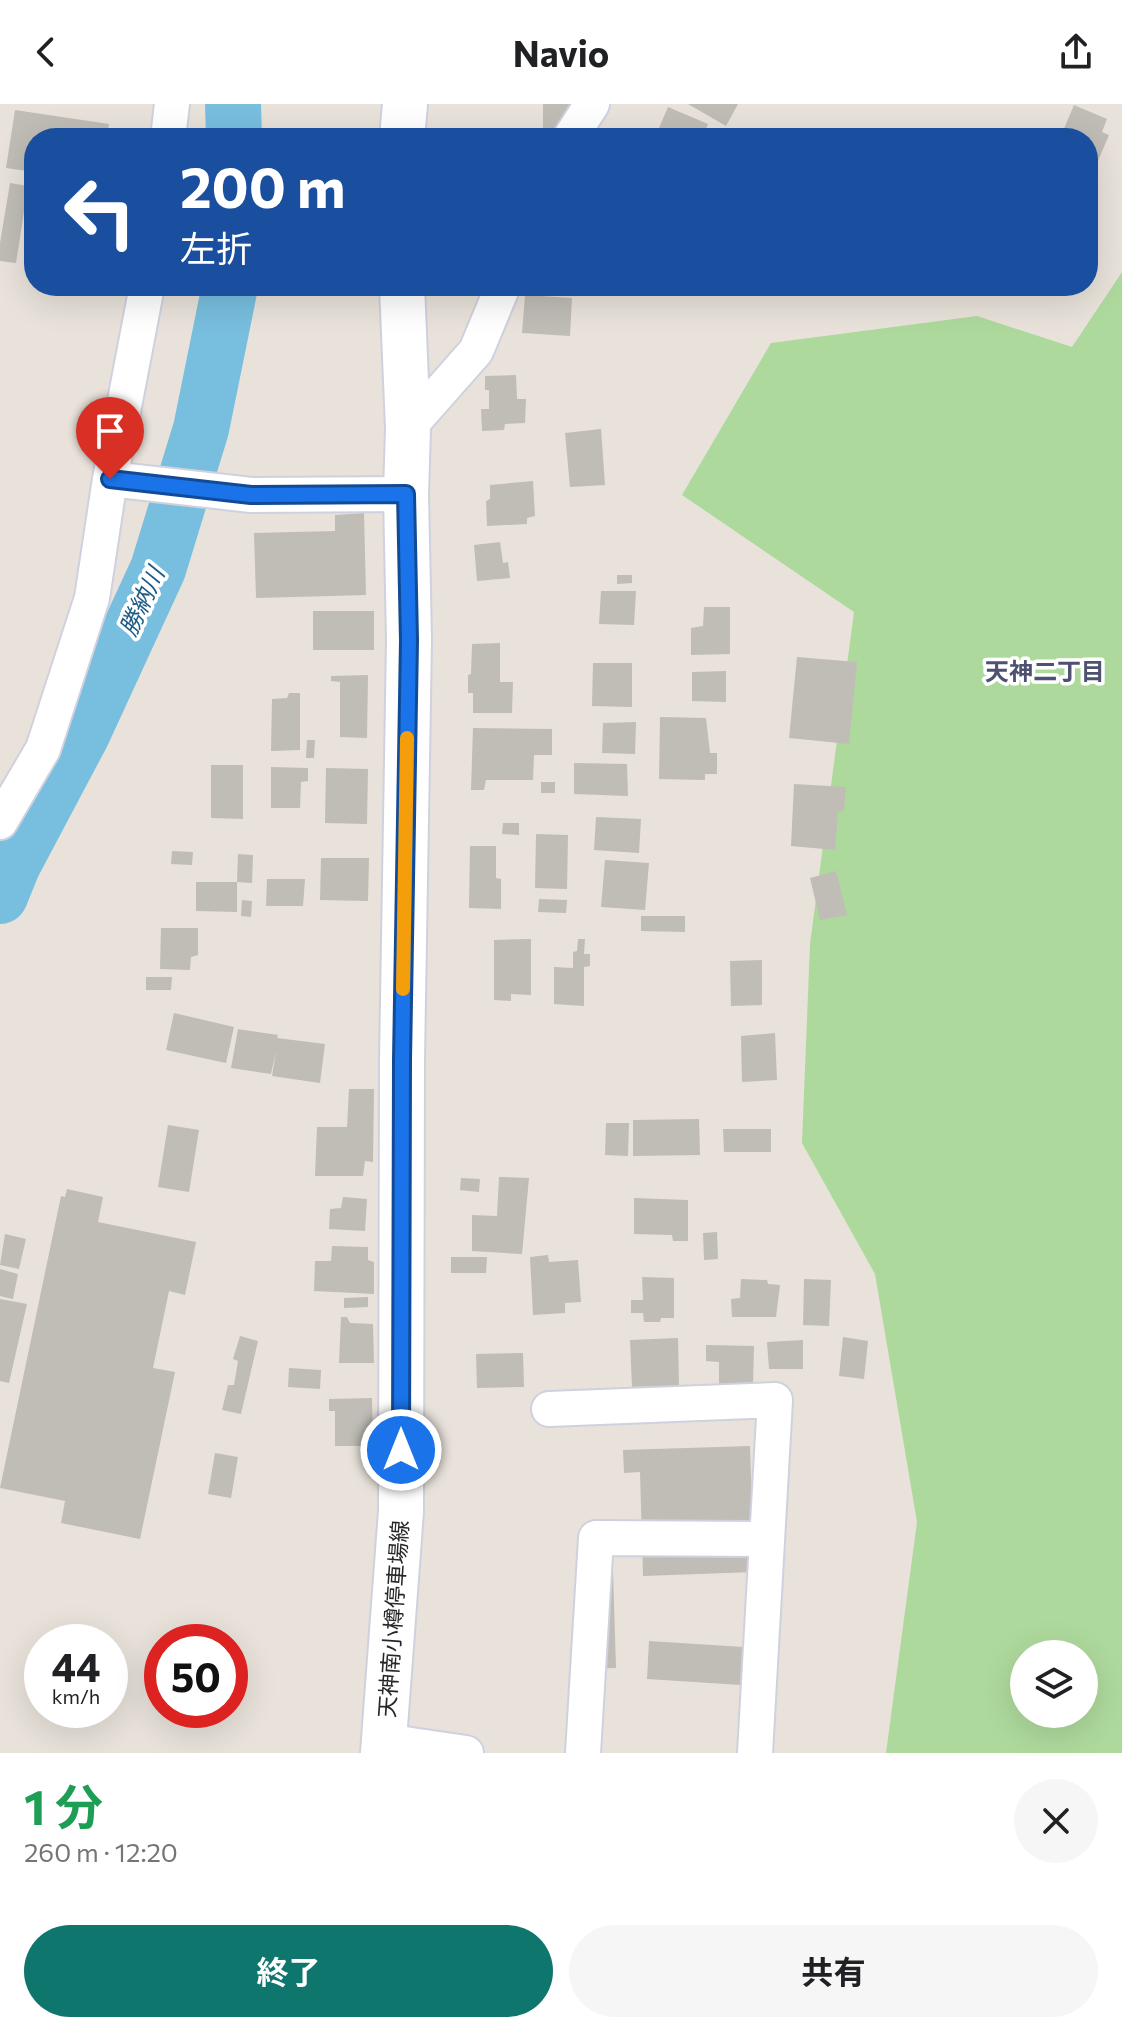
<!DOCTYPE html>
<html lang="ja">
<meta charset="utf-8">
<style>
body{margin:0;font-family:Commissioner,"Noto Sans JP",sans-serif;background:#f6f6f6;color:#202124;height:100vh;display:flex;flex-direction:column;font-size:30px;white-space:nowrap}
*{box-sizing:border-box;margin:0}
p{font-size:26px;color:#757577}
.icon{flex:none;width:44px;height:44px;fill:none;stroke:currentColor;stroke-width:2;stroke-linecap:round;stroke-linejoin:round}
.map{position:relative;height:1649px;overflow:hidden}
.sheet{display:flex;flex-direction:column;background:#fff;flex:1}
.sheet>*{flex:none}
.banner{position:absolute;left:24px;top:24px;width:1074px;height:168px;border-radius:32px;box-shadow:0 8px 32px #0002;background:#1a4fa0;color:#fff;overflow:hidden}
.buttons{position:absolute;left:1010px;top:1536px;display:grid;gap:16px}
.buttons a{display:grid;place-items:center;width:88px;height:88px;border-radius:50%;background:#fff;box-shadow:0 8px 32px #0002;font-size:40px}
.speed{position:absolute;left:24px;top:1520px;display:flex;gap:16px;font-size:40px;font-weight:700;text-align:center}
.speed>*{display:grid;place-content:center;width:104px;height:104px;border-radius:50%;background:#fff;box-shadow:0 8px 32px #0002;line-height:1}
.speed small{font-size:20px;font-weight:400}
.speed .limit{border:12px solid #d22;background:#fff;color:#111}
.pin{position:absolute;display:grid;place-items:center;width:68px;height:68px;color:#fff;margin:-82px -34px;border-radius:50% 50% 50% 0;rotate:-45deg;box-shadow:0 0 8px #0007}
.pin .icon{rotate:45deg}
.me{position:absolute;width:88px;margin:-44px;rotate:0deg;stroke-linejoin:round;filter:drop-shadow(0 0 6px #0008)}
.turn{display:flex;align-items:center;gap:28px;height:168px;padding:0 24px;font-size:36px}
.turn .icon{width:104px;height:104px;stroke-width:2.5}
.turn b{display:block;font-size:56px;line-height:68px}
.round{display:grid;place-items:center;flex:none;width:84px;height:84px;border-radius:42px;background:#f6f6f6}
.head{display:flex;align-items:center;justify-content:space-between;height:136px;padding:0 24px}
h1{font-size:48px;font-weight:700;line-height:60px;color:#1e9e55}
.action{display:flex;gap:16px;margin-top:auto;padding:16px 24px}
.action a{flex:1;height:92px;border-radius:48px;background:#0f766e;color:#fff;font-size:32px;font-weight:700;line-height:92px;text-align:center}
.action a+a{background:#f6f6f6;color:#202124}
header{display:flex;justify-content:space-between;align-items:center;height:104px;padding:0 24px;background:#fff;font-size:36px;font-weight:700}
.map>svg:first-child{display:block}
.green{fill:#aed99c;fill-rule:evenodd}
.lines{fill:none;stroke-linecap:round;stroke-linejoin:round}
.river{stroke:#78bedf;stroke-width:56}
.building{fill:#c0bcb6}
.minor-casing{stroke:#cfd1de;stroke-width:38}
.secondary-casing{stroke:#cfd1de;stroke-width:48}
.minor{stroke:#fff;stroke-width:34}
.secondary{stroke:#fff;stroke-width:44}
.route-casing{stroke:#114b97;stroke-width:20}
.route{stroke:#1a73e8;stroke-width:14}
.slow{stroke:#f59e0b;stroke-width:14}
.labels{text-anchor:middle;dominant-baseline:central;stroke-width:7;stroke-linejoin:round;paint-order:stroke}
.street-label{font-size:22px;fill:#272727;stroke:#fff}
.water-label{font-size:24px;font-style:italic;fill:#1c5c85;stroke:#fff}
.neighbourhood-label{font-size:24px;font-weight:bold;fill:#4d5271;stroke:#fff}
</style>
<header><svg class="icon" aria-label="back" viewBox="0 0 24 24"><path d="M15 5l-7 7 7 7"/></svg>Navio<svg class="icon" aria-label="share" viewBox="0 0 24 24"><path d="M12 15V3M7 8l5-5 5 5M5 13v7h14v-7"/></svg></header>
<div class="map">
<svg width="1122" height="1649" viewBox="0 0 1122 1649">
<rect width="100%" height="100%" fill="#e8e2da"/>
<!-- green -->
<path class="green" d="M1122 168V1649H886L917 1418 875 1170 802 1039 810 840 854 508 682 391 771 239 977 212 1072 243ZM1024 1550H1084V1610H1024Z"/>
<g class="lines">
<!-- river -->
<path class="river" d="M233 0 234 34
M0 792 13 760 82 630 158 465 201 325 230 182"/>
</g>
<!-- building -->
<path class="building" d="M543 0H576L573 34H543Z
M688 0H738L726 22Z
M1074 1 1107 15 1102 28 1109 31 1095 64 1088 61V34H1060Z
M668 3 708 20 702 34H664L656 31Z
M15 6 109 20 107 34H34V68L6 64Z
M10 79 28 82 16 159 0 157V139Z
M525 191 572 194 570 232 522 229Z
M516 271 517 295H526L525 319 505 320 504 326 482 327 481 305H489V286H485V272Z
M601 325 605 381 570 383 565 329Z
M533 377 535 412 527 414V420L487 422 486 397 490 395V381Z
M364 409 366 491 256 494 254 429 335 427V411Z
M500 438 503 459 508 458 510 474 477 477 474 441Z
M617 471H632V479L617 480Z
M601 487H636L634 521 599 520Z
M704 503H730V550L691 551V524L703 522Z
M313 507H374V546H313Z
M500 539V578H513L512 609H473V589H468V571L471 570 472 540Z
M797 553 857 558 849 640 789 634Z
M593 559H632V603L592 602Z
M726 567V598L692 597V568Z
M368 571 367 634 340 633V578L331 577V572Z
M289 589H300V646L271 647 272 595 287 594Z
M660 613 706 614 710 649H717V670H705V676L659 675Z
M636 618 635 650 602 649 603 619Z
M473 624 552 625V651H534L533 676H486L484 686H471Z
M307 636H315L314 654H306Z
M574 659 627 660 628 692 574 690Z
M211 661H243V715L211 714Z
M271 663 308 664V677L301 678 300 704H271Z
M326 664 368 665 367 720 325 719Z
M541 678H555V689H541Z
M794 680 846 683 844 707 838 708 835 746 791 742Z
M596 713 641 715 639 749 594 746Z
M503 719H519V731L502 730Z
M536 730 568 731 567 785 535 784Z
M470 742H496V774L501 775V805L469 804Z
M172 747 193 748 192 761 171 760Z
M238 750 253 751 252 779 237 778Z
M321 754H369L368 797 320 796Z
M605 756 649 759 645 806 601 803Z
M836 767 847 811 820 816 810 774Z
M267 775H305L303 802H266Z
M196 778H237V808L196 807Z
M539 795 567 796 566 809 538 808Z
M242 796 252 797 251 813 241 812Z
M641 812H685V828L641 827Z
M161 824H198V851L191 853 190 866 160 865Z
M531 835V891L511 890V897L494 896V836Z
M578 835H585L584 850H590V862L584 863V902L554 900V863L573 864V848L577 847Z
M762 856V901L731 902 730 857Z
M146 873H172L171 886H146Z
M174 909 234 923 226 959 166 946Z
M238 925 278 931 277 934 325 940 320 979 272 972 276 947 271 970 231 964Z
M775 929 777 976 742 978 741 932Z
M349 985H374L373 1058 365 1057 363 1072H315L317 1023H347Z
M699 1015 700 1051 633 1052V1016Z
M606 1019H629L628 1052 605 1051Z
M168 1021 199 1026 189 1088 158 1083Z
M723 1025H771V1048H724Z
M499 1073 529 1074 522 1150 472 1147V1111L497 1112Z
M461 1074 480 1075 479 1088 460 1086Z
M67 1085 103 1093 98 1118 196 1138 185 1191 169 1187 153 1264 175 1268 140 1435 61 1419 65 1397 0 1384 61 1092 65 1093Z
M343 1093 367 1095 365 1127 329 1125 330 1105 341 1104Z
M634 1094 688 1096V1137H673L672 1131 634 1130Z
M717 1128 718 1155 704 1156 703 1129Z
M5 1130 26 1135 19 1165 0 1161Z
M332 1142 368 1143V1156L374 1158V1190L314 1187 315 1157H331Z
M548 1151 549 1158 578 1156 581 1198 565 1199V1209L533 1211 530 1153Z
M451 1153H487L486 1169H451Z
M0 1165 18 1170 13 1195 0 1192Z
M642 1173 674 1174V1214H661L660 1218H644L643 1209H631V1196H643Z
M741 1175 767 1176 768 1180 780 1181 776 1213H732L731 1195 740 1194Z
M804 1175 831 1176 829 1222 803 1221Z
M368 1193V1203L344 1204V1194Z
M0 1195 27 1200 9 1279 0 1277Z
M341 1213H347L350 1219 373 1220 374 1259H339Z
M240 1232 258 1237 241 1310 222 1306 228 1281H234L238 1257 233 1255Z
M843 1233 868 1237 864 1275 839 1272Z
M678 1234 679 1282 632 1283 630 1236Z
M803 1236V1265H769L767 1238Z
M706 1241 754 1242 753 1281 719 1280V1258L706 1257Z
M523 1249 524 1283 477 1284 476 1250Z
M289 1264 321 1266 320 1285 288 1283Z
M372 1294 373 1342H335V1307H329V1295Z
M750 1342 754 1468 643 1472 640 1368 624 1369 623 1346Z
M215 1349 238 1353 231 1394 208 1390Z
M613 1467 616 1564 581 1565 578 1468Z
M649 1537 759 1544 757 1582 647 1575Z"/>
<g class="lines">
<!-- minor casing -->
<g class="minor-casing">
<path id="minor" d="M168 34 172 0
M570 34 592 0
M408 324 476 247 503 182
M110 375 251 391 406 390
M0 718 43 645 92 494 110 375 147 182
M549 1305 775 1296 755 1649
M384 1637 466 1649
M583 1649 596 1434 767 1435"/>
</g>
<!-- secondary casing -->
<g class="secondary-casing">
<path id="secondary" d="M402 34 405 0
M383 1649 401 1407 402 956 409 536 406 390 408 324 402 182"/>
</g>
<!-- minor -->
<use href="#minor" class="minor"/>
<!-- secondary -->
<use href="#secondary" class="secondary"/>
</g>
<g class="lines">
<!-- route casing -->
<g class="route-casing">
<path id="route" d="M110 375 251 391 406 390 409 536 402 956 401 1346"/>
</g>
<!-- route -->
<use href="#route" class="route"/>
<!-- slow -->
<path class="slow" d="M403 885 407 634"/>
</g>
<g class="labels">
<!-- street labels -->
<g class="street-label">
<text transform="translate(393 1515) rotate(-86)">天神南小樽停車場線</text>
</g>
<!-- water labels -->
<g class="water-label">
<text transform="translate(141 497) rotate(-65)">勝納川</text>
</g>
<!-- neighbourhood labels -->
<g class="neighbourhood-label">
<text x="1045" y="566">天神二丁目</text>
</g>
</g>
</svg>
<div class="buttons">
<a><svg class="icon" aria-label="layers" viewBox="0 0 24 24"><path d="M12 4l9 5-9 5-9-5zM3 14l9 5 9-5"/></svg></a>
</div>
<div class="speed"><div>44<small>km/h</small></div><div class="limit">50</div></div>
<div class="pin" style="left:110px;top:375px;background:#d93025"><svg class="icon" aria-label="arrive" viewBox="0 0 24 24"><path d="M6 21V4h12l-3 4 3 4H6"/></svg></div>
<svg class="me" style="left:401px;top:1346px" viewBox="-20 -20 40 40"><circle r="17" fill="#1a73e8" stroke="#fff" stroke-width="3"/><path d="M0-11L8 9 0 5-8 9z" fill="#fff"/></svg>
<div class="banner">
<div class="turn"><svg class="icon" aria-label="left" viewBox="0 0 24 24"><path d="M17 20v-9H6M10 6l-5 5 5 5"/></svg><div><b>200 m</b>左折</div></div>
</div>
</div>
<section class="sheet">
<div class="head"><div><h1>1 分</h1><p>260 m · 12:20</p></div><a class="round"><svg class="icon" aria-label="close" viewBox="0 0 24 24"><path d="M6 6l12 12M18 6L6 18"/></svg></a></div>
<div class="action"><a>終了</a><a>共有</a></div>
</section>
